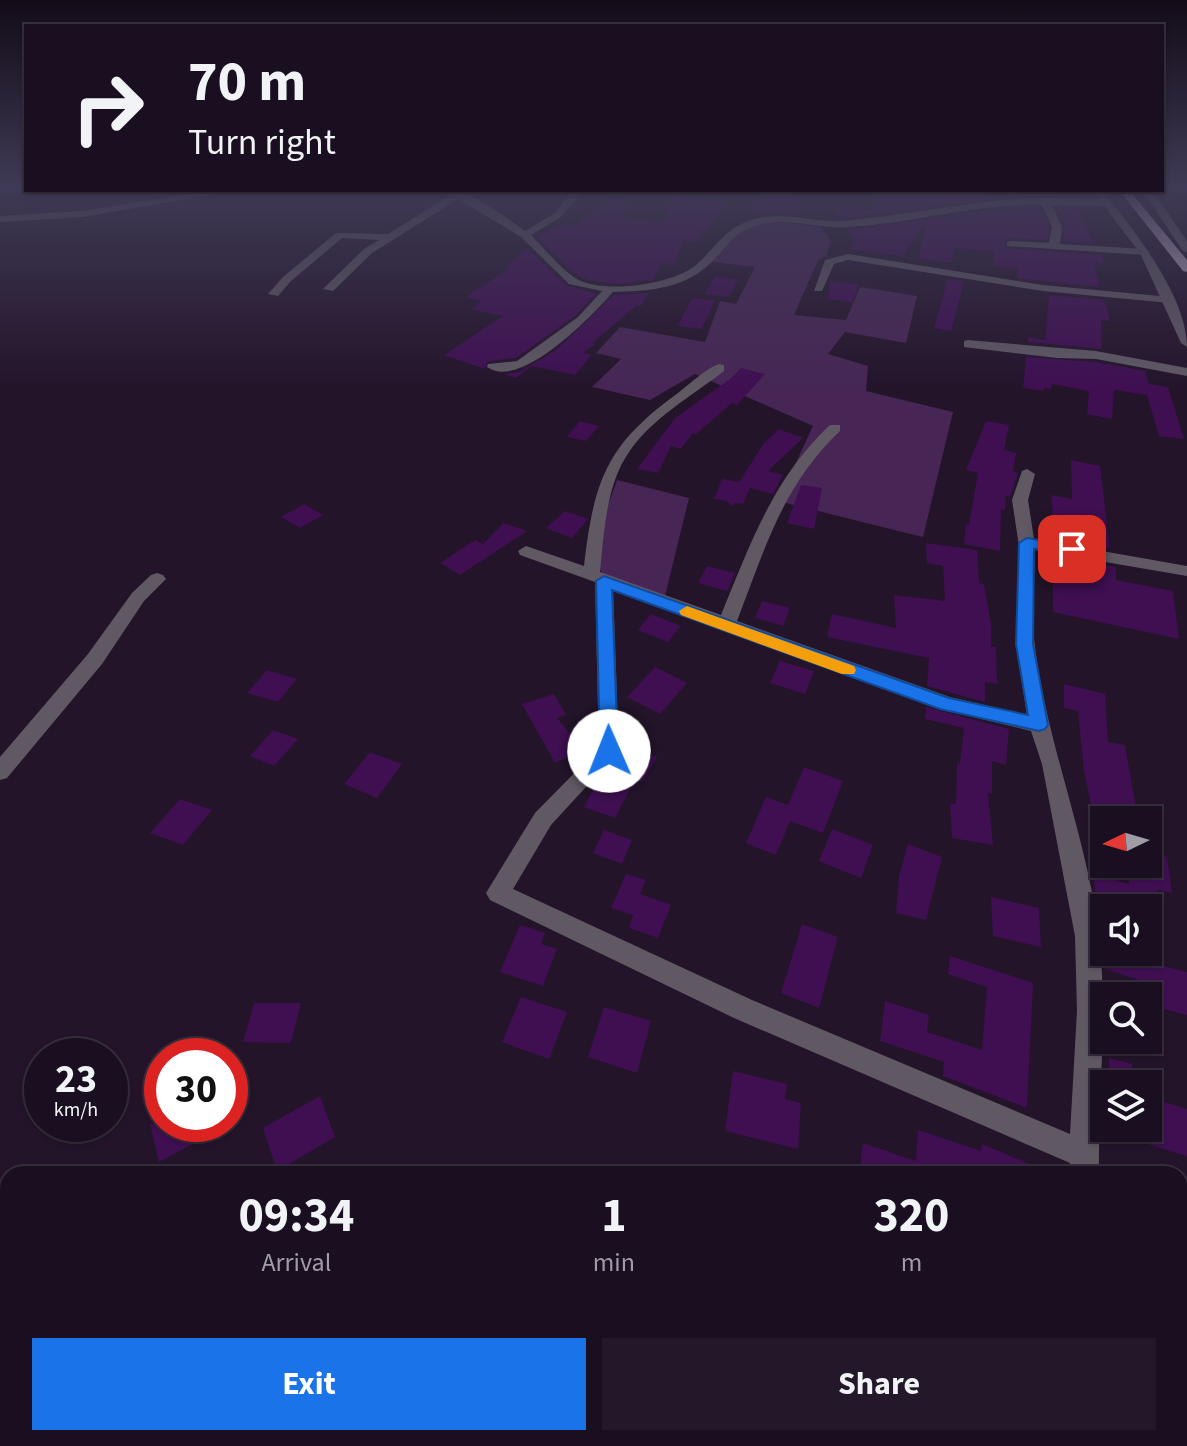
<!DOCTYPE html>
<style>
body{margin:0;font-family:"Source Sans 3",sans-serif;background:#231829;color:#f1f3f6;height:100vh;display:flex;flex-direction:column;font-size:30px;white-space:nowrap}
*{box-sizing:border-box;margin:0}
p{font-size:26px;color:#9f9ca5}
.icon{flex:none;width:44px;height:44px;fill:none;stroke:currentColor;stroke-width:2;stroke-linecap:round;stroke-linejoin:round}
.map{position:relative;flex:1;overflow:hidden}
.sheet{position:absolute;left:0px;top:1166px;width:1188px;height:280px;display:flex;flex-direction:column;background:#1a0f20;border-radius:24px 24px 0 0;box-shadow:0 2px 6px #0004,0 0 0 2px #382f3e}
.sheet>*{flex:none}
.top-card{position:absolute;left:24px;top:24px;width:1140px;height:168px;border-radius:0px;box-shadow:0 2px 6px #0004,0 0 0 2px #382f3e;background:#1a0f20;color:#f1f3f6;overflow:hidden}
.needle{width:52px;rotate:265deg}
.controls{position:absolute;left:1090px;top:806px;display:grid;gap:16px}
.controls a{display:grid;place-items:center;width:72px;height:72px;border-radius:0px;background:#1a0f20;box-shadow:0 2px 6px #0004,0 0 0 2px #382f3e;font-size:40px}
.speed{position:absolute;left:24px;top:1038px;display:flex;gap:16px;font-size:40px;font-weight:700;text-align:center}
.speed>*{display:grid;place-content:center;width:104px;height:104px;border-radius:50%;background:#1a0f20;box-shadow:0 2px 6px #0004,0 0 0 2px #382f3e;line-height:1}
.speed small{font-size:20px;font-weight:400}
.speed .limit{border:12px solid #d22;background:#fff;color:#111}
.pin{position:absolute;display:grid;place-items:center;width:68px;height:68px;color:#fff;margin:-34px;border-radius:16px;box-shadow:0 4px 12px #0006}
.me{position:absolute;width:88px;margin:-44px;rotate:359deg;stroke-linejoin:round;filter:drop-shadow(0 0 6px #0008)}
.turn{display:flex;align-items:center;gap:28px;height:168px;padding:0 32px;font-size:36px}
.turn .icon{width:104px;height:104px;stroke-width:2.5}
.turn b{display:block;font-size:56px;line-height:68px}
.eta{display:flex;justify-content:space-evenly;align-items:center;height:136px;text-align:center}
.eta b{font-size:48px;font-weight:700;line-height:56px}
.primary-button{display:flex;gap:16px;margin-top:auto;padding:16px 32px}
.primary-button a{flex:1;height:92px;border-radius:0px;background:#1a73e8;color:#fff;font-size:32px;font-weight:700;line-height:92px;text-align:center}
.primary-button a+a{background:#231829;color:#f1f3f6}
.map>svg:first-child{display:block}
.green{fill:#472655}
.building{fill:#3f0f52}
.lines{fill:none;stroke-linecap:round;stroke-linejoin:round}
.minor{fill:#605964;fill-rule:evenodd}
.tertiary{fill:#605964;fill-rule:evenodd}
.trunk{fill:#b5a4be;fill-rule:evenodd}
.route{fill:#1a73e8;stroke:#114b97;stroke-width:2}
.slow{fill:#f59e0b}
</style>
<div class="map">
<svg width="1187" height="1446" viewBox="0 0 1187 1446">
<rect width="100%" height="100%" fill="#23142a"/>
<!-- green -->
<path class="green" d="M778 221 821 227 831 241 826 256 818 260 794 315 846 320 860 287 917 296 906 343 845 332 828 354 868 366 866 391 953 412 923 537 778 501 813 426 695 374 650 400 592 387 621 359 596 353 620 327 705 342 720 301 736 304 755 267 704 261 748 226Z
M617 480 689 498 664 600C648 595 624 591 610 581 580 560 609 507 617 480Z"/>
<!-- building -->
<path class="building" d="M948 190H1066L1069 195 1010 197 844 218H840L833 208 876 211 865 192 950 194Z
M758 192 798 194V214L754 213Z
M671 194 730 202 707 229H703L696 242 683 240 675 264 661 263 654 279 619 284 588 280 571 271 538 238 561 224 574 226 611 198 628 199 621 219 663 221Z
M1040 208 1049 227 1047 240 1010 238 1005 240V248L1101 255 1106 264 1094 263 1100 287 1017 278 1018 269 993 266 994 251 954 248 951 263 919 258 926 222 902 256 850 249 854 241 847 230 992 210Z
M1057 208H1076L1094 243 1063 241 1065 226Z
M527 248 567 286 596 293 576 315 516 358 488 361 485 369 444 355 503 316 471 309 481 301 466 297 510 268 505 267Z
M715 276 738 280 729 297 705 294Z
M948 279 964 281 951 331 934 328Z
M830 282 859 284 852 303 828 299Z
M649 293 641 306 637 305 592 343 595 344 583 353 592 355 575 375 532 366 516 378 503 374 519 372 556 350 614 295Z
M1049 295 1104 300 1110 321 1101 320 1102 349 1028 342V337L1045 340Z
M692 298 715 300 702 329 678 326Z
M1026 357 1096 362 1145 371 1149 384 1168 387 1184 439 1159 436 1147 395 1114 390 1112 419 1087 414 1089 391 1052 384 1051 389 1044 388V391L1023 388Z
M741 368 765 374 737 405 732 403 695 435 693 433 681 449 671 446 658 473 637 469 675 418 730 379Z
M580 421 599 426 586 441 567 437Z
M986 421 1009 425 1004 450 1016 453 1013 472 1018 473 1010 497 1006 496 1005 510 1001 509 1000 551 964 544 966 524H969L978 473 966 470Z
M779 429 803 438 768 471 783 475 773 494 750 488 743 504 735 503 732 506 726 501 714 499 722 479 739 482 764 443Z
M1071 460 1100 466 1110 549 1055 540 1051 495 1072 499Z
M801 485 822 488 814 529 787 523Z
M304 504 323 515 300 528 281 517Z
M565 511 588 519 572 538 546 528Z
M504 523 527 531 460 575 440 563 475 540 483 544Z
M926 543 977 550 979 583 984 584 991 624V647H996L997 684 985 682V702L927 686 929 658 827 637 832 614 896 628 894 595 945 601 943 566 927 563Z
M1053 556 1116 567V580L1173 591 1179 639 1053 612Z
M707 566 735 573 727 591 698 583Z
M762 601 790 608 783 626 755 618Z
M651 614 681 626 668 642 638 630Z
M780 661 814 671 805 694 770 683Z
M655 667 687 683 660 714 627 697Z
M267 670 297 679 278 702 247 693Z
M1064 684 1105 694 1108 742 1125 745 1138 820H1094L1084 771 1078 711 1064 708Z
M554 694 566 715 557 718 583 749 555 763 522 704Z
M926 707 1009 729 1006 765 992 761V794L988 793 993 845 952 838 950 803 956 804 957 763 960 764 964 728 925 719Z
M273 730 298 739 274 766 250 756Z
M622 743 657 757 642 782 635 779 615 818 584 807 601 775 621 753Z
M370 752 402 764 377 798 344 784Z
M804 767 843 781 823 833 790 821 776 855 746 843 766 797 788 805Z
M180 799 212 810 183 845 150 833Z
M832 829 873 845 861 878 819 861Z
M604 830 632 840 622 864 593 853Z
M908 844 942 857 926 920 896 913 899 876Z
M1148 852 1167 857 1172 893 1157 890 1158 908H1098L1093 874 1129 884 1127 864H1148Z
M626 874 646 880 640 894 671 905 658 938 629 928 633 915 611 908Z
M991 897 1039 908 1041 947 993 936Z
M802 924 838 937 819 1008 781 993Z
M520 925 545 933 541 944 557 949 543 986 500 972Z
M1103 952H1162L1163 966 1187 972V1015L1148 1005V996H1141L1139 980 1105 969Z
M950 956 1033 983 1027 1108 943 1076 944 1062 880 1041 885 1001 929 1015 927 1032 982 1050 987 987 948 974Z
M521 997 567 1012 549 1059 502 1042Z
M254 1003H301L291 1043 243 1042Z
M604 1007 651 1021 637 1073 588 1057Z
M1109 1058 1132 1064 1133 1084H1110Z
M733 1071 787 1084 785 1099 801 1103 798 1149 725 1131Z
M320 1096 335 1137 277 1171 263 1128Z
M1148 1097 1187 1109V1156L1144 1143 1143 1128H1148Z
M150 1124H230L159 1162Z
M918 1130 981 1151 982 1144 1053 1174H859L863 1143 916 1161Z"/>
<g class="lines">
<!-- minor -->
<path class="minor" d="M215 190H238L83 217 0 222V216L83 211Z
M443 190C472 190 502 215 525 231L555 213 573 190H583L561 217 531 235C545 249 559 267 575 278 601 295 674 285 697 264 719 244 727 225 759 218 788 212 816 223 844 221 933 213 1021 188 1110 201L1107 206 1052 205 1062 227 1060 244 1145 249 1150 252 1145 255 1007 246V242L1011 241 1049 243 1052 227 1042 205C974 203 909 225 842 227 815 228 789 218 762 224 729 231 725 254 701 271 675 290 644 291 613 292 592 316 520 391 487 367L488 364 517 361 578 317 602 291 569 284 521 237 458 199 372 253 333 291 323 289 364 249 379 240 342 238 291 281 278 296 268 294 283 277 336 233 388 234 451 195Z
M1142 190H1152L1187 241V252L1183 251Z
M848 254 1043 285 1170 297 1176 300 1170 303 1043 291 848 260 834 264 822 291H814L825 260Z
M968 340 1096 351 1187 368V376L1096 359 1057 358 964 347V341Z
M719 364 724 365V371C692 396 652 418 629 452 606 485 604 533 600 572L721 615C750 545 773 478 830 425H840V431C782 486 765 549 737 621L950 697 1027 715 1016 644 1019 546 1012 500 1022 471 1027 469 1035 474 1028 500 1034 539 1187 566V576L1035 550C1035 581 1031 615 1035 647 1047 744 1088 840 1099 937 1108 1015 1098 1095 1099 1174H1069L1070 1163 734 1018 490 900 486 893 535 813 599 748 595 582 520 555 518 551 526 546 584 566C594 480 606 445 678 393 691 383 705 369 719 364ZM613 589 940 709 1031 731 1042 764 1075 936 1077 1011 1070 1134 752 1000 513 889 551 825 619 751Z
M157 573 163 575 166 579 144 601 102 664 7 778 0 780V757L88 654 132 593 151 575Z
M1087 1438H1121V1446H1087Z"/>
<!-- tertiary -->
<path class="tertiary" d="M1092 190H1102C1133 229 1187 296 1187 347L1181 343 1140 253Z"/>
<!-- trunk -->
<path class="trunk" d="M1119 190H1129L1187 260V272L1183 271Z"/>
</g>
<!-- sky -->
<linearGradient id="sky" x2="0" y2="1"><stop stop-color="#130b17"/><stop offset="0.48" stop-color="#3f3a55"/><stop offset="1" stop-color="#3f3a55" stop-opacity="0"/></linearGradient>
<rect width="1187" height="388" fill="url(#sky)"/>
<!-- route -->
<path class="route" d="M1027 538 1072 545 1080 549 1072 554 1034 549 1033 644 1048 725 1045 729 1039 731 940 709 612 590 618 751 609 758 600 751 596 581 604 576 949 698 1028 715 1016 644 1019 543Z"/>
<!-- slow -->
<path class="slow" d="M687 606 854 666 856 670 854 674H842L681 615 679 611Z"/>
</svg>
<div class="controls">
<a><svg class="needle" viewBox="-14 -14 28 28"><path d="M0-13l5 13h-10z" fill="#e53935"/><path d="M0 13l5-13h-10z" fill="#9f9ca5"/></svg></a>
<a><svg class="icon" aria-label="sound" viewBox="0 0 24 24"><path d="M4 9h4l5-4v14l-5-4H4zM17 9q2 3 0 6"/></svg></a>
<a><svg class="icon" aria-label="search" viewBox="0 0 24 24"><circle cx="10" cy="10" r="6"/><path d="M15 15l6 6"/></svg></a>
<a><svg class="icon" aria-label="layers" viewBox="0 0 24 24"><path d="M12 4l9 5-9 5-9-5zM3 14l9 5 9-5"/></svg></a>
</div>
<div class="speed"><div>23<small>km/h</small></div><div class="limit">30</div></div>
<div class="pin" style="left:1072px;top:549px;background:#d93025"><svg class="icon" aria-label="arrive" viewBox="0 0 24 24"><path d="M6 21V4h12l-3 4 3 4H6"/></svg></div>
<svg class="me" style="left:609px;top:751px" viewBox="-20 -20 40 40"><circle r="19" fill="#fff"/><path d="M0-13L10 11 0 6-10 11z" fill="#1a73e8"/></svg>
<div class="top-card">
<div class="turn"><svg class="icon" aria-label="right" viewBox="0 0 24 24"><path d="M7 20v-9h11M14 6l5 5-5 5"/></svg><div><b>70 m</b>Turn right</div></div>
</div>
<section class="sheet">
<div class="eta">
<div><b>09:34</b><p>Arrival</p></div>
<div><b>1</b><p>min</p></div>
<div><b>320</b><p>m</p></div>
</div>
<div class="primary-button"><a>Exit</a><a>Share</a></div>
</section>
</div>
